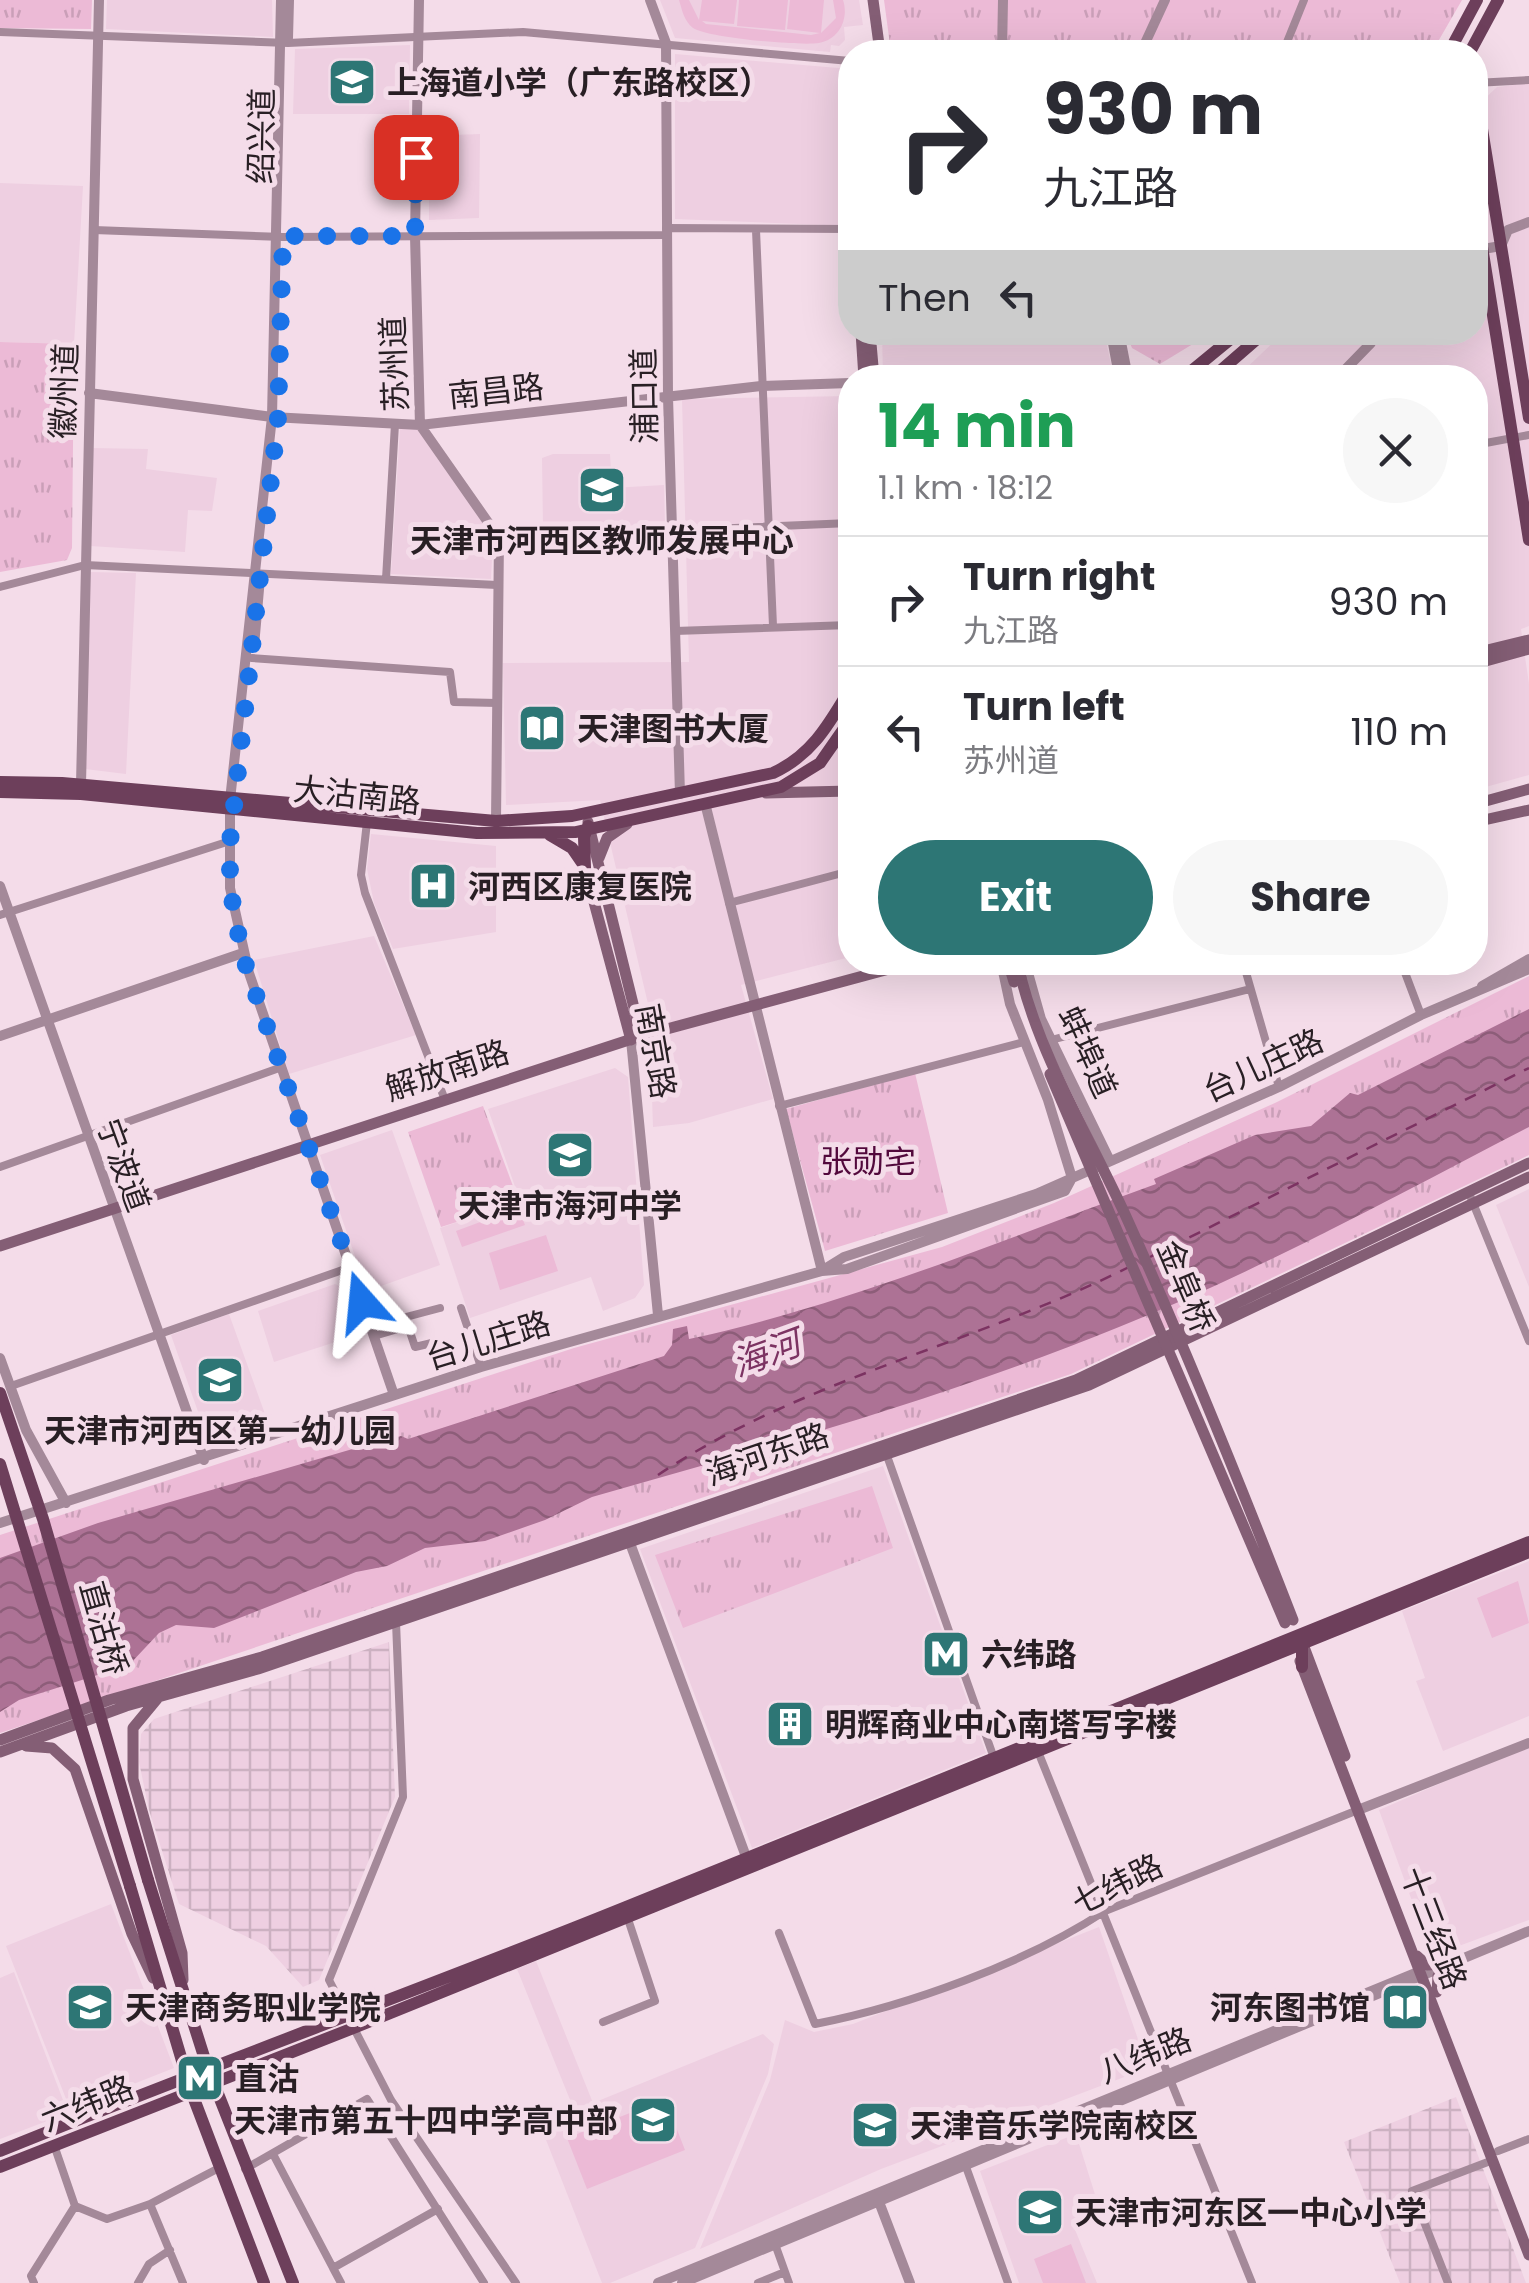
<!DOCTYPE html>
<meta charset="utf-8">
<style>
body{margin:0;font-family:Poppins,"Noto Sans SC",sans-serif;background:#f7f7f7;color:#2b2b33;height:100vh;display:flex;flex-direction:column;font-size:38px;white-space:nowrap}
*{box-sizing:border-box;margin:0}
p{font-size:32px;color:#7c7c81}
.icon{flex:none;width:55px;height:55px;fill:none;stroke:currentColor;stroke-width:2;stroke-linecap:round;stroke-linejoin:round}
.map{position:relative;flex:1;overflow:hidden}
.sheet{position:absolute;left:838px;top:365px;width:650px;height:610px;display:flex;flex-direction:column;background:#fff;border-radius:40px;box-shadow:0 10px 40px #0002}
.sheet>*{flex:none}
.guide{position:absolute;left:838px;top:40px;width:650px;height:305px;border-radius:40px;box-shadow:0 10px 40px #0002;background:#fff;color:#2b2b33;overflow:hidden}
.pin{position:absolute;display:grid;place-items:center;width:85px;height:85px;color:#fff;margin:-42px;border-radius:20px;box-shadow:0 5px 15px #0006}
.me{position:absolute;width:110px;margin:-55px;rotate:342deg;stroke-linejoin:round;filter:drop-shadow(0 0 8px #0008)}
.turn{display:flex;align-items:center;gap:35px;height:210px;padding:0 40px;font-size:45px}
.turn .icon{width:130px;height:130px;stroke-width:2.5}
.turn b{display:block;font-size:70px;line-height:85px}
.then{display:flex;align-items:center;height:95px;padding:0 40px;background:#0003;gap:20px;font-size:38px}
.round{display:grid;place-items:center;flex:none;width:105px;height:105px;border-radius:52px;background:#f7f7f7}
.overview{display:flex;align-items:center;justify-content:space-between;height:170px;padding:0 40px}
h1{font-size:60px;font-weight:700;line-height:75px;color:#1e9e55}
.action{display:flex;gap:20px;margin-top:auto;padding:20px 40px}
.action a{flex:1;height:115px;border-radius:60px;background:#2d7675;color:#fff;font-size:40px;font-weight:700;line-height:115px;text-align:center}
.action a+a{background:#f7f7f7;color:#2b2b33}
ul{padding:0;list-style:none}
li{display:flex;align-items:center;gap:30px;height:130px;padding:0 40px;border-top:2px solid #e1e1e2}
li div{flex:1}
li b{display:block;font-size:38px}
li em{font-style:normal}
.map>svg:first-child{display:block}
.built{fill:#eecfe1}
.industrial{fill:url(#industrial-grid)}
.grass{fill:url(#grass-tufts)}
.garden{fill:#ecbad6}
.water{fill:url(#water-waves)}
.lines{fill:none;stroke-linecap:round;stroke-linejoin:round}
.ferry{stroke:#7c3362;stroke-width:2.5;stroke-dasharray:12 10;stroke-linecap:butt}
.minor{stroke:#a48999;stroke-width:8}
.tertiary{stroke:#a48999;stroke-width:10}
.secondary{stroke:#845e75;stroke-width:11}
.primary{stroke:#6d3f5b;stroke-width:12}
.secondary-bridge{stroke:#845e75;stroke-width:11}
.primary-bridge{stroke:#6d3f5b;stroke-width:12}
.route{stroke:#1a73e8;stroke-width:18;stroke-dasharray:0 32.4}
.labels{text-anchor:middle;dominant-baseline:central;stroke-width:10;stroke-linejoin:round;paint-order:stroke}
.poi-label{font-size:32px;font-weight:bold;fill:#281f24;stroke:#f4dce9;text-anchor:start}
.street-label{font-size:32px;fill:#281f24;stroke:#f4dce9}
.park-label{font-size:32px;fill:#52083c;stroke:#f4dce9}
.water-label{font-size:35px;font-style:italic;fill:#7c3362;stroke:#f4dce9}
</style>
<div class="map">
<svg width="1529" height="2283" viewBox="0 0 1529 2283">
<defs>
<pattern id="industrial-grid" width="8" height="8" patternUnits="userSpaceOnUse" patternTransform="scale(2.5)"><rect width="8" height="8" fill="#eecfe1"/><path d="M0 4h8M4 0v8" fill="none" stroke="#ccb1c1"/></pattern>
<pattern id="grass-tufts" width="24" height="20" patternUnits="userSpaceOnUse" patternTransform="scale(2.5)"><rect width="24" height="20" fill="#ecbad6"/><path d="M3 7l-1-3M5 7V3M7 7l1-3M15 17l-1-3M17 17v-4M19 17l1-3" fill="none" stroke="#ca9fb8"/></pattern>
<pattern id="water-waves" width="16" height="10" patternUnits="userSpaceOnUse" patternTransform="scale(2.5)"><rect width="16" height="10" fill="#ad7295"/><path d="M0 5q4-4 8 0t8 0" fill="none" stroke="#8d5d79"/></pattern>
</defs>
<rect width="100%" height="100%" fill="#f4dce9"/>
<!-- built -->
<path class="built" d="M107 0H272L273 37 106 29Z
M660 0H859L863 25 844 27 845 40 839 46 831 45 830 52 675 38Z
M410 45 409 114H293L295 49Z
M675 54 850 69V226L675 219Z
M1529 83V626L1521 629 1529 684V775L1475 790V378H1236L1283 333 1475 332V108L1497 87Z
M480 134 479 218 429 220V136Z
M0 183 83 186 74 344 0 342Z
M882 333H1104L1114 377H883Z
M850 396V957L741 985 773 1099 689 1123 653 1127 649 1008 600 800 506 805 503 663 689 662 682 399Z
M400 428 417 429 493 538 491 579 391 574Z
M91 448 148 449 146 469 217 478 212 511 188 510 185 552 90 546Z
M553 454H610L612 488 664 485 665 525 543 527 542 458Z
M89 572 136 573 126 774 85 769Z
M371 834 496 846V932L393 949 374 903 367 869Z
M374 936 416 1035 289 1074 254 960Z
M615 1068 628 1077 644 1285 635 1298 603 1311 591 1277 470 1318 440 1228 520 1201 488 1109Z
M392 1130 440 1265 367 1291 320 1155Z
M1529 1189V1287L1496 1205Z
M335 1284 352 1292 366 1332 274 1362 258 1311Z
M229 1314 269 1425 217 1445 208 1440 171 1335Z
M883 1466 986 1753 752 1848 640 1549Z
M1529 1561V1716L1443 1751 1416 1681 1425 1678 1402 1611Z
M1529 1745V1920L1432 1956 1379 1810Z
M111 1904 174 2068 70 2109 6 1946Z
M1099 1927 1148 2068 881 2169 700 2249 770 2080 785 2020 814 2032 853 2024Z
M536 1961 593 2103 763 2034 774 2044 768 2074 695 2248 610 2283H602L541 2127 575 2112 517 1969Z
M14 1972 68 2113 0 2139V1978Z
M1076 2134 1098 2204 1071 2220 1097 2283H1019L980 2171Z"/>
<!-- industrial -->
<path class="industrial" d="M389 1642 395 1797 319 1980 303 1987 266 1946 179 1904 149 1810 139 1762 141 1734 154 1719Z
M1456 2097 1526 2283H1400L1344 2142Z"/>
<!-- grass -->
<path class="grass" d="M0 0H92L91 29 0 28Z
M884 0H1462L1432 52H891Z
M1126 333V332L1211 333 1160 364 1132 348Z
M0 342 74 344 72 548 67 560 0 572Z
M1529 976V1155L1071 1374 0 1733V1535L574 1348 942 1247 1054 1203 1277 1102Z
M915 1073 948 1213 825 1251 786 1109Z
M483 1106 519 1202 441 1227 408 1132Z
M872 1486 893 1548 683 1628 655 1555Z"/>
<!-- garden -->
<path class="garden" d="M679 0H689L699 20 702 0H737L734 24 702 21 706 24 811 35 820 33 787 29 790 0H824L821 33 836 18 833 0H843C849 18 840 39 819 43 800 46 708 38 693 28 684 21 682 10 679 0Z
M739 0H788L785 30 737 26Z
M518 1208 525 1225 462 1247 456 1231Z
M546 1235 558 1271 500 1290 489 1253Z
M1518 1581 1529 1623 1492 1638 1477 1598Z
M665 2099 685 2150 587 2189 567 2138Z
M1071 2244 1086 2283H1043L1034 2259Z"/>
<!-- water -->
<path class="water" d="M1529 1009V1127C1394 1197 1261 1270 1119 1327 948 1397 769 1447 592 1497L545 1520 485 1541 425 1548 387 1566 356 1572 214 1628 176 1625 159 1633 129 1665 19 1700 0 1712V1558L98 1523 380 1441 401 1436 408 1439 664 1356 672 1345 673 1329 687 1326 689 1339C851 1304 1004 1239 1156 1184L1154 1179 1255 1135 1311 1126 1350 1093 1358 1095Z"/>
<g class="lines">
<!-- ferry -->
<path class="ferry" d="M1150 1257 1529 1068
M658 1475C802 1379 975 1344 1129 1267"/>
<!-- minor -->
<path class="minor" d="M0 32 288 43 523 32 850 61
M1283 52 1304 0
M1475 83 1529 80
M666 228 850 229
M94 230 283 237 666 235
M756 230 773 626
M1377 332H1405
M1475 445 1529 435
M499 538 850 523
M386 579 395 424
M0 587 85 565 497 585
M675 631 850 625
M252 658 450 672 454 702 497 703
M367 822 361 875 365 893 445 1100
M729 903 850 871
M0 915 230 841
M1243 962 1279 1087
M1401 962 1421 1015
M1051 1040 1250 989
M779 1106 1024 1042
M0 1167 282 1067
M1469 1193 1529 1341
M461 1308 481 1367
M408 1326 406 1317 440 1308
M374 1336 408 1326 415 1347 436 1342
M11 1386 351 1267
M886 1453 995 1761
M396 1622 403 1797 329 1980 391 2100 516 2283
M1037 1749 1252 2283
M779 1933 815 2024C908 2006 1026 1963 1105 1911L1358 1810
M603 2022 655 2001 627 1916
M1498 2151 1529 2139
M273 2154 333 2268
M965 2164 1008 2283
M245 2169 367 2099 484 2283
M150 2204 183 2283
M75 2206 107 2219 150 2204 219 2168
M775 2244 789 2283
M34 2283 31 2276 75 2206 54 2145
M138 2283 149 2264 170 2250
M341 2283 333 2268 438 2209
M758 2283 785 2272
M1448 2283 1412 2191 1493 2160"/>
<!-- tertiary -->
<path class="tertiary" d="M281 0 272 417 230 800V888L249 973 394 1395
M419 0 415 236 420 425 499 538 496 821
M650 0 666 43 668 397 680 794
M288 38 289 0
M1002 52 1003 0
M1141 52 1165 0
M1483 249 1501 246 1508 230 1529 222
M1111 332 1119 376
M1119 332 1128 378
M980 378 1118 372
M1337 378 1371 343 1370 332
M89 393 272 417 420 425 761 386 850 383
M254 646 260 578
M81 784 99 0
M706 807 822 1271
M0 886 204 1460
M1025 962 1041 1019 1110 1161
M1482 986 1529 959
M0 1036 243 953
M631 1040 658 1315
M823 1270 844 1257 1036 1194 1279 1087 1421 1015 1529 969
M0 1358 26 1430 66 1503
M0 1523 481 1367 822 1271 847 1269 1065 1191 1072 1178 1048 1100 1010 1004 1001 962
M627 1535 748 1862
M1358 1810 1529 1743
M876 2194 910 2283
M658 2283 1423 1970
M682 2283 1529 1931"/>
<!-- secondary -->
<path class="secondary" d="M873 0 880 52
M861 332 864 378
M870 332 874 378
M1475 653 1529 640
M1475 664 1529 649
M766 793 850 791
M1475 804 1529 789
M588 822 641 1036
M1475 822 1529 810
M599 858 607 838 627 824
M583 861 631 1040
M1008 962 1014 982
M1018 962 1021 978
M0 1246 641 1036 915 962
M1304 1647 1345 1756
M1300 1661 1529 2255
M157 1699 133 1728V1779L182 1953 183 1980
M0 1740 109 1700 262 1657 1076 1380 1529 1163
M26 1746 52 1748 75 1769 132 1934 153 1978
M0 1752 126 1706 258 1669 1089 1385 1529 1177
M1417 1956 1427 1965 1446 1964
M1437 1992 1438 1976 1446 1964"/>
<!-- primary -->
<path class="primary" d="M1449 52 1477 0
M1470 52 1498 0
M1475 86 1529 418
M1475 203 1529 540
M1183 378 1239 332
M1212 378 1265 332
M0 782 62 783 496 821 572 816 773 773C812 755 829 724 850 689
M0 792 81 794 477 833 576 832 781 787 820 763 850 720
M550 835 572 848 583 864
M585 868 584 837 588 826
M1302 1641V1667
M148 1880 207 2066 293 2283
M130 1886 191 2091 264 2283
M0 2151C199 2070 401 1997 601 1917 911 1794 1219 1666 1529 1542
M0 2167 356 2027 1529 1552"/>
<!-- secondary-bridge -->
<path class="secondary-bridge" d="M1021 978C1043 1063 1092 1141 1128 1221 1187 1352 1241 1486 1293 1620
M1050 1074 1285 1623"/>
<!-- primary-bridge -->
<path class="primary-bridge" d="M0 1393 43 1519 148 1880
M0 1464 130 1886"/>
</g>
<g class="lines">
<!-- route -->
<path class="route" d="M362 1302 242 954 230 888V842L278 418 283 236H415L416 157"/>
</g>
<!-- icons -->
<defs>
<g id="school-square" transform="scale(2.5)"><rect x="-9" y="-9" width="18" height="18" rx="4" fill="#2d7675" stroke="#f4dce9"/><path d="M0-5L7-2L0 1L-7-2ZM-4 1L0 2.5L4 1V4Q0 6-4 4Z" fill="#fff"/></g>
<g id="library-square" transform="scale(2.5)"><rect x="-9" y="-9" width="18" height="18" rx="4" fill="#2d7675" stroke="#f4dce9"/><path d="M-6-4Q-3-5.5-.7-3.5V5Q-3 3-6 4ZM6-4Q3-5.5 .7-3.5V5Q3 3 6 4Z" fill="#fff"/></g>
<g id="hospital-square" transform="scale(2.5)"><rect x="-9" y="-9" width="18" height="18" rx="4" fill="#2d7675" stroke="#f4dce9"/><path d="M-5-5h3v3.5h4V-5h3V5h-3V1.5h-4V5h-3Z" fill="#fff"/></g>
<g id="metro-square" transform="scale(2.5)"><rect x="-9" y="-9" width="18" height="18" rx="4" fill="#2d7675" stroke="#f4dce9"/><path d="M-5.5 5V-5H-3L0 0L3-5H5.5V5H3V-.5L0 4L-3-.5V5Z" fill="#fff"/></g>
<g id="building-square" transform="scale(2.5)"><rect x="-9" y="-9" width="18" height="18" rx="4" fill="#2d7675" stroke="#f4dce9"/><path d="M-4-6H4V6H1V3H-1V6H-4ZM-2.5-4.3h1.7v1.8h-1.7ZM.8-4.3h1.7v1.8H.8ZM-2.5-1h1.7V.8h-1.7ZM.8-1h1.7V.8H.8Z" fill="#fff"/></g>
<g id="university-square" transform="scale(2.5)"><rect x="-9" y="-9" width="18" height="18" rx="4" fill="#2d7675" stroke="#f4dce9"/><path d="M0-5L7-2L0 1L-7-2ZM-4 1L0 2.5L4 1V4Q0 6-4 4Z" fill="#fff"/></g>
</defs>
<g fill-rule="evenodd">
<use href="#school-square" x="352" y="82"/>
<use href="#school-square" x="602" y="490"/>
<use href="#library-square" x="542" y="728"/>
<use href="#hospital-square" x="433" y="886"/>
<use href="#school-square" x="570" y="1155"/>
<use href="#school-square" x="220" y="1380"/>
<use href="#metro-square" x="946" y="1654"/>
<use href="#building-square" x="790" y="1724"/>
<use href="#school-square" x="90" y="2007"/>
<use href="#library-square" x="1405" y="2007"/>
<use href="#metro-square" x="200" y="2078"/>
<use href="#school-square" x="653" y="2120"/>
<use href="#university-square" x="875" y="2125"/>
<use href="#school-square" x="1040" y="2212"/>
</g>
<g class="labels">
<!-- poi labels -->
<g class="poi-label">
<text x="387" y="82">上海道小学（广东路校区）</text>
<text x="602" y="540" text-anchor="middle">天津市河西区教师发展中心</text>
<text x="577" y="728">天津图书大厦</text>
<text x="468" y="886">河西区康复医院</text>
<text x="570" y="1205" text-anchor="middle">天津市海河中学</text>
<text x="220" y="1430" text-anchor="middle">天津市河西区第一幼儿园</text>
<text x="981" y="1654">六纬路</text>
<text x="825" y="1724">明辉商业中心南塔写字楼</text>
<text x="125" y="2007">天津商务职业学院</text>
<text x="1370" y="2007" text-anchor="end">河东图书馆</text>
<text x="235" y="2078">直沽</text>
<text x="618" y="2120" text-anchor="end">天津市第五十四中学高中部</text>
<text x="910" y="2125">天津音乐学院南校区</text>
<text x="1075" y="2212">天津市河东区一中心小学</text>
</g>
<!-- street labels -->
<g class="street-label">
<text transform="translate(261 136) rotate(-89)">绍兴道</text>
<text transform="translate(394 364) rotate(-92)">苏州道</text>
<text transform="translate(64 391) rotate(-88)">徽州道</text>
<text transform="translate(496 391) rotate(-6)">南昌路</text>
<text transform="translate(644 396) rotate(-91)">浦口道</text>
<text transform="translate(357 795) rotate(6)">大沽南路</text>
<text transform="translate(656 1051) rotate(80)">南京路</text>
<text transform="translate(1088 1052) rotate(66)">蚌埠道</text>
<text transform="translate(1263 1065) rotate(-25)">台儿庄路</text>
<text transform="translate(447 1070) rotate(-18)">解放南路</text>
<text transform="translate(124 1165) rotate(70)">宁波道</text>
<text transform="translate(1186 1286) rotate(67)">金阜桥</text>
<text transform="translate(488 1340) rotate(-17)">台儿庄路</text>
<text transform="translate(767 1454) rotate(-19)">海河东路</text>
<text transform="translate(104 1628) rotate(74)">直沽桥</text>
<text transform="translate(1117 1884) rotate(-26)">七纬路</text>
<text transform="translate(1434 1928) rotate(69)">十三经路</text>
<text transform="translate(1145 2055) rotate(-22)">八纬路</text>
<text transform="translate(87 2103) rotate(-22)">六纬路</text>
</g>
<!-- park labels -->
<g class="park-label">
<text x="868" y="1161">张勋宅</text>
</g>
<!-- water labels -->
<g class="water-label">
<text transform="translate(766 1353) rotate(-20)">海河</text>
</g>
</g>
</svg>
<div class="pin" style="left:416px;top:157px;background:#d93025"><svg class="icon" aria-label="arrive" viewBox="0 0 24 24"><path d="M6 21V4h12l-3 4 3 4H6"/></svg></div>
<svg class="me" style="left:362px;top:1302px" viewBox="-20 -20 40 40"><path d="M0-17L14 15 0 8-14 15z" fill="#1a73e8" stroke="#fff" stroke-width="4"/></svg>
<div class="guide">
<div class="turn"><svg class="icon" aria-label="right" viewBox="0 0 24 24"><path d="M7 20v-9h11M14 6l5 5-5 5"/></svg><div><b>930 m</b>九江路</div></div>
<div class="then">Then<svg class="icon" aria-label="left" viewBox="0 0 24 24"><path d="M17 20v-9H6M10 6l-5 5 5 5"/></svg></div>
</div>
<section class="sheet">
<div class="overview"><div><h1>14 min</h1><p>1.1 km · 18:12</p></div><a class="round"><svg class="icon" aria-label="close" viewBox="0 0 24 24"><path d="M6 6l12 12M18 6L6 18"/></svg></a></div>
<ul>
<li><svg class="icon" aria-label="right" viewBox="0 0 24 24"><path d="M7 20v-9h11M14 6l5 5-5 5"/></svg><div><b>Turn right</b><p>九江路</p></div><em>930 m</em></li>
<li><svg class="icon" aria-label="left" viewBox="0 0 24 24"><path d="M17 20v-9H6M10 6l-5 5 5 5"/></svg><div><b>Turn left</b><p>苏州道</p></div><em>110 m</em></li>
</ul>
<div class="action"><a>Exit</a><a>Share</a></div>
</section>
</div>
